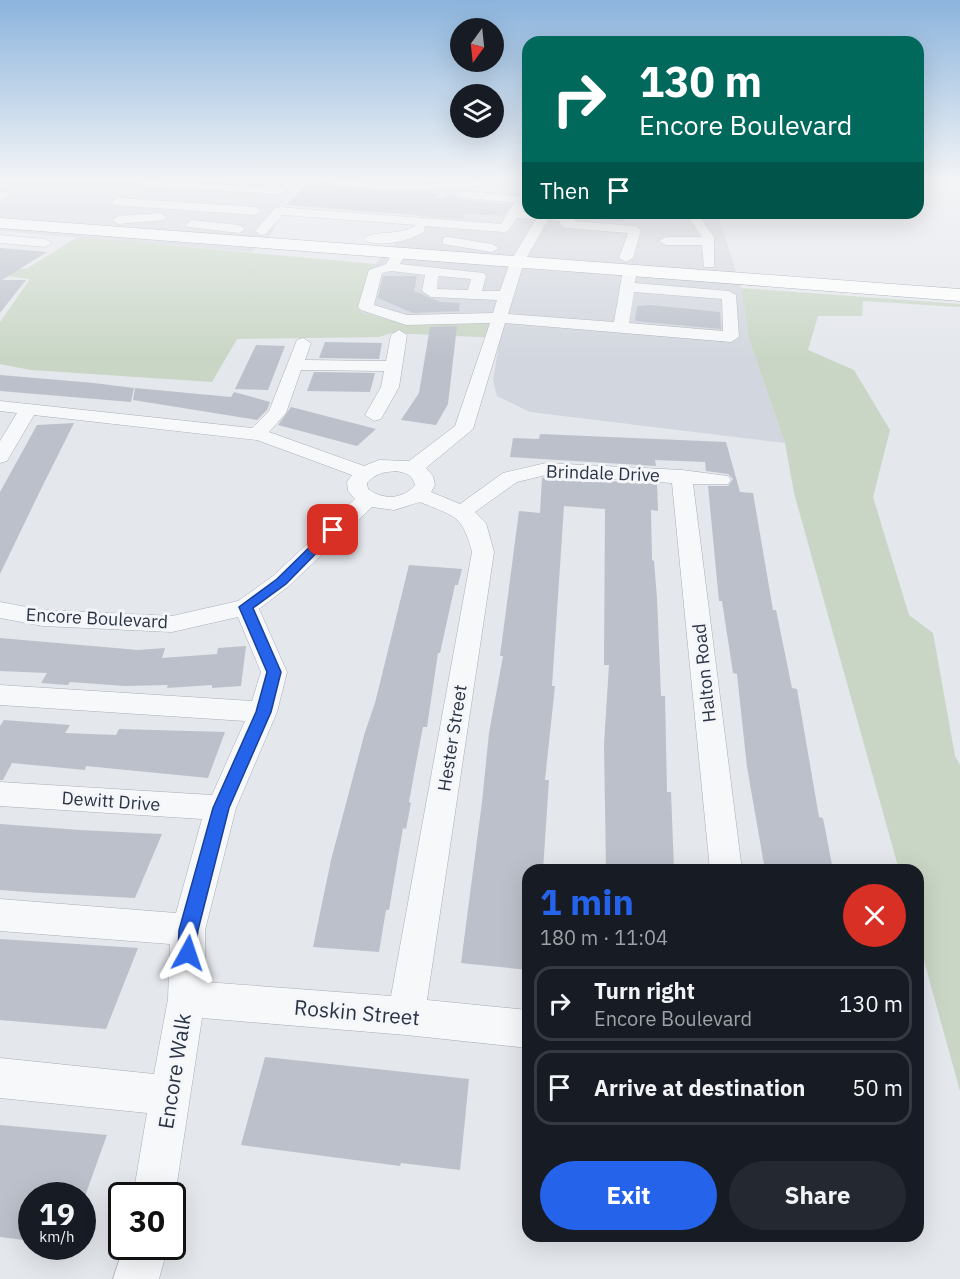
<!DOCTYPE html>
<meta charset="utf-8">
<style>
body{margin:0;font-family:"IBM Plex Sans",sans-serif;background:#242831;color:#f1f3f6;height:100vh;display:flex;flex-direction:column;font-size:22px;white-space:nowrap}
*{box-sizing:border-box;margin:0}
p{font-size:20px;color:#9ea1a6}
.icon{flex:none;width:33px;height:33px;fill:none;stroke:currentColor;stroke-width:2;stroke-linecap:round;stroke-linejoin:round}
.map{position:relative;flex:1;overflow:hidden}
.sheet{position:absolute;left:522px;top:864px;width:402px;height:378px;display:flex;flex-direction:column;background:#171b24;border-radius:18px;box-shadow:0 6px 24px #0002}
.sheet>*{flex:none}
.hud{position:absolute;left:522px;top:36px;width:402px;height:183px;border-radius:18px;box-shadow:0 6px 24px #0002;background:#00695c;color:#fff;overflow:hidden}
.needle{width:39px;rotate:195deg}
.controls{position:absolute;left:450px;top:18px;display:grid;gap:12px}
.controls a{display:grid;place-items:center;width:54px;height:54px;border-radius:50%;background:#171b24;box-shadow:0 6px 24px #0002;font-size:30px}
.speed{position:absolute;left:18px;top:1182px;display:flex;gap:12px;font-size:30px;font-weight:700;text-align:center}
.speed>*{display:grid;place-content:center;width:78px;height:78px;border-radius:50%;background:#171b24;box-shadow:0 6px 24px #0002;line-height:1}
.speed small{font-size:15px;font-weight:400}
.speed .limit{border:3px solid #111;border-radius:9px;background:#fff;color:#111}
.pin{position:absolute;display:grid;place-items:center;width:51px;height:51px;color:#fff;margin:-26px;border-radius:12px;box-shadow:0 3px 9px #0006}
.me{position:absolute;width:66px;margin:-33px;rotate:5deg;stroke-linejoin:round;filter:drop-shadow(0 0 4px #0008)}
.turn{display:flex;align-items:center;gap:21px;height:126px;padding:0 18px;font-size:27px}
.turn .icon{width:78px;height:78px;stroke-width:2.5}
.turn b{display:block;font-size:42px;line-height:51px}
.then{display:flex;align-items:center;height:57px;padding:0 18px;background:#0003;gap:12px;font-size:22px}
.round{display:grid;place-items:center;flex:none;width:63px;height:63px;border-radius:32px;background:#242831}
.head{display:flex;align-items:center;justify-content:space-between;height:102px;padding:0 18px}
h1{font-size:36px;font-weight:700;line-height:45px;color:#2563eb}
.primary-button{display:flex;gap:12px;margin-top:auto;padding:12px 18px}
.primary-button a{flex:1;height:69px;border-radius:36px;background:#2563eb;color:#fff;font-size:24px;font-weight:700;line-height:69px;text-align:center}
.primary-button a+a{background:#242831;color:#f1f3f6}
ul{padding:0;list-style:none}
li{display:flex;align-items:center;gap:18px;height:75px;margin:0 12px 9px;padding:0 6px;border:3px solid #363941;border-radius:18px}
li div{flex:1}
li b{display:block;font-size:22px}
li em{font-style:normal}
.map>svg:first-child{display:block}
.built{fill:#d2d6de}
.green{fill:#c9d6c5}
.building{fill:#bbc0ca}
.lines{fill:none;stroke-linecap:round;stroke-linejoin:round}
.minor-casing{stroke:#a9aeb7;stroke-width:1}
.highway-casing{stroke:#8b94a3;stroke-width:1}
.minor{fill:#f7f8fa;fill-rule:evenodd}
.highway{fill:#fff;fill-rule:evenodd}
.route{fill:#2563eb;stroke:#184099;stroke-width:1.5}
.labels{text-anchor:middle;dominant-baseline:central;stroke-width:6;stroke-linejoin:round;paint-order:stroke}
.street-label{font-size:18px;fill:#2b3445;stroke:#f4f6f9}
.near-street-label{font-size:21px;fill:#2b3445;stroke:#f4f6f9}
</style>
<div class="map">
<svg width="960" height="1279" viewBox="0 0 960 1279">
<rect width="100%" height="100%" fill="#e4e7ec"/>
<!-- built -->
<path class="built" d="M0 180H179L291 188 270 237 252 252 0 231Z
M447 190 528 195V213H718L741 288 749 339 785 443 530 412 497 396 493 380 500 338 403 323 362 313 359 301 375 264Z"/>
<!-- green -->
<path class="green" d="M78 237 375 264 359 301 362 313 403 323 505 322 500 338 391 333 379 337 237 339 212 382 31 370 0 364V322L30 279 0 275V269H26Z
M741 288 960 304V307L863 301 862 316H818L808 350 854 370 890 430 873 497 909 615 933 633 955 756 960 765V1091L918 939V870H899L794 493 785 443 749 339Z"/>
<!-- building -->
<path class="building" d="M321 183 377 191 441 192 436 199 454 195 458 199 510 205 503 216 466 214 462 219 285 205 309 184Z
M581 214 624 217 623 221H627L578 219Z
M0 248 47 252 2 280H26L0 313Z
M383 276H417L414 291 440 302 460 303 459 310 461 311 413 313 378 298Z
M650 305 720 312 721 329 635 321 637 306Z
M457 326 448 404 436 425 401 420 419 393 430 327Z
M325 342 382 343 379 359 319 358Z
M256 345 285 346 268 390 235 389Z
M314 372 375 373 370 392 307 391Z
M0 375 94 383 134 388 131 402 0 391Z
M135 388 231 397 234 392 270 402 267 410 257 420 133 400Z
M291 407 376 429 357 446 278 425Z
M74 423 40 491 0 574V492L37 425Z
M540 434 726 442 740 492 753 493 773 610H776L792 688 797 689 819 817 823 818 833 870H765L747 767 737 674 733 673 722 601H719L708 486H728L733 479 728 474 706 471 705 462 655 460 656 466 510 457 513 438 539 439Z
M546 477 657 484 658 511 651 510 652 560 654 561 657 598 661 696H665L667 792H671L674 870H606L604 744 609 665H604L605 509 564 506 552 686H555L545 780H549L543 870H528V970L461 963 482 802 489 733 503 656H500L519 511 540 513 542 478Z
M409 565 462 569 458 585H455L440 653H438L427 727H423L417 758 409 802 411 803 406 829 403 828 389 910H386L379 952 313 947 331 860 365 732 375 703Z
M0 638 138 650 165 648 162 658 217 654 218 648 246 646 241 686 212 688V685L167 688 168 685 125 686 70 682 68 685 41 683 47 673 0 671Z
M4 720 70 725 65 733 116 735 119 729 225 732 208 778 86 766 85 770 12 763 3 780H0V726Z
M0 824 80 830 162 834 135 898 41 893 0 890Z
M0 939 138 948 106 1029 0 1020Z
M265 1057 469 1079 460 1170 401 1163 400 1166 241 1145Z
M0 1125 107 1135 85 1196H32V1241L0 1237Z"/>
<g class="lines">
<!-- minor casing -->
<g class="minor-casing">
<path id="minor" d="M320 180 437 184 493 180C477 195 336 192 320 180Z
M147 181 280 188 286 191 280 194 143 186V182Z
M0 191 8 193 10 195 0 201Z
M462 191 521 196 527 200 522 211 528 213H579L574 221 635 226 641 230 633 258 626 262 619 258 628 233 565 228 559 224 561 221 548 220 524 262 508 314 614 322 623 270 630 266 637 270 635 283 729 291 736 295 739 337 731 342 505 323 473 429 426 468 433 476 435 485 431 492 460 504 503 473 546 463 682 470 728 476 731 480 728 484H693L742 870H710L672 483 546 475 517 482 475 512 486 523 494 552 427 1000 528 1010V1048L406 1035 202 1018 175 1196 172 1203V1196H133L147 1113 0 1098V1058L154 1074 168 999 170 944 0 931V899L176 913 202 819 0 806V782L212 795 245 721 0 705V685L252 701 261 672 238 617 172 632 43 626 0 618V602L43 610 172 616 238 601 273 576 355 499 348 491 347 482 352 475 257 440 34 415 7 461 0 463V441L17 413 0 411V401L252 428 269 411 297 340 303 338 311 343 305 360 386 361 391 335 399 330 407 335 399 387 381 419 374 421 365 415 381 387 384 371 301 370 286 413 269 432 364 466 379 460 409 461 455 426 490 323 406 325 361 310 358 307 369 270 386 264 394 250 399 249 406 253 400 264 484 273 486 276 482 291H500L510 262 536 219 517 218 508 231 504 232 425 226 424 231C413 241 375 249 363 239 375 229 399 237 416 225L282 215 266 234 261 235 255 231 275 208 279 207 501 224 514 203 458 197 456 195ZM391 271 425 275 422 291 431 297 497 300 493 313 407 315 374 305 382 273ZM438 276 471 279 468 290 437 289ZM634 292 722 299 723 331 629 323ZM396 471C406 473 412 474 415 485 402 500 383 500 368 489L367 483C376 473 384 472 396 471ZM420 502C455 517 462 514 472 552L391 996 205 982V930L236 808 277 712 287 672 259 609 289 586 372 507 394 510Z
M118 198 255 207 261 211 255 215 114 205 112 202Z
M160 213 166 217 164 220 118 224 112 220 118 216Z
M685 213H697L714 237V267H704L702 245H666L659 241 666 237H702Z
M192 220 239 225 245 229 239 233 188 227 186 224Z
M0 235 45 239 52 243 45 247 0 243Z
M448 237 492 244 499 248 492 252 443 244V238Z
M124 1246H168L159 1279H113Z"/>
</g>
<!-- highway casing -->
<g class="highway-casing">
<path id="highway" d="M0 218 960 289V301L0 228Z"/>
</g>
<!-- minor -->
<use href="#minor" class="minor"/>
<!-- highway -->
<use href="#highway" class="highway"/>
</g>
<!-- sky -->
<linearGradient id="sky" x2="0" y2="1"><stop stop-color="#8bb4dd"/><stop offset="0.5" stop-color="#f3f4f6"/><stop offset="1" stop-color="#f3f4f6" stop-opacity="0"/></linearGradient>
<rect width="960" height="359" fill="url(#sky)"/>
<!-- route -->
<path class="route" d="M329 528 339 530 286 584 253 608 281 672 271 712 229 808 198 930 194 959 188 962 181 959 178 953 179 930 213 808 256 712 267 672 239 607 277 579Z"/>
<g class="labels">
<!-- street labels -->
<g class="street-label">
<text transform="translate(603 473) rotate(2)">Brindale Drive</text>
<text transform="translate(97 618) rotate(3)">Encore Boulevard</text>
<text transform="translate(704 673) rotate(-96)">Halton Road</text>
<text transform="translate(452 738) rotate(-81)">Hester Street</text>
<text transform="translate(111 801) rotate(4)">Dewitt Drive</text>
</g>
<!-- near-street labels -->
<g class="near-street-label">
<text transform="translate(357 1012) rotate(5)">Roskin Street</text>
<text transform="translate(174 1071) rotate(-81)">Encore Walk</text>
</g>
</g>
</svg>
<div class="controls">
<a><svg class="needle" viewBox="-14 -14 28 28"><path d="M0-13l5 13h-10z" fill="#e53935"/><path d="M0 13l5-13h-10z" fill="#9ea1a6"/></svg></a>
<a><svg class="icon" aria-label="layers" viewBox="0 0 24 24"><path d="M12 4l9 5-9 5-9-5zM3 14l9 5 9-5"/></svg></a>
</div>
<div class="speed"><div>19<small>km/h</small></div><div class="limit">30</div></div>
<div class="pin" style="left:333px;top:530px;background:#d93025"><svg class="icon" aria-label="arrive" viewBox="0 0 24 24"><path d="M6 21V4h12l-3 4 3 4H6"/></svg></div>
<svg class="me" style="left:188px;top:953px" viewBox="-20 -20 40 40"><path d="M0-17L14 15 0 8-14 15z" fill="#2563eb" stroke="#fff" stroke-width="4"/></svg>
<div class="hud">
<div class="turn"><svg class="icon" aria-label="right" viewBox="0 0 24 24"><path d="M7 20v-9h11M14 6l5 5-5 5"/></svg><div><b>130 m</b>Encore Boulevard</div></div>
<div class="then">Then<svg class="icon" aria-label="arrive" viewBox="0 0 24 24"><path d="M6 21V4h12l-3 4 3 4H6"/></svg></div>
</div>
<section class="sheet">
<div class="head"><div><h1>1 min</h1><p>180 m · 11:04</p></div><a class="round" style="background:#d93025;color:#fff"><svg class="icon" aria-label="close" viewBox="0 0 24 24"><path d="M6 6l12 12M18 6L6 18"/></svg></a></div>
<ul>
<li><svg class="icon" aria-label="right" viewBox="0 0 24 24"><path d="M7 20v-9h11M14 6l5 5-5 5"/></svg><div><b>Turn right</b><p>Encore Boulevard</p></div><em>130 m</em></li>
<li><svg class="icon" aria-label="arrive" viewBox="0 0 24 24"><path d="M6 21V4h12l-3 4 3 4H6"/></svg><div><b>Arrive at destination</b></div><em>50 m</em></li>
</ul>
<div class="primary-button"><a>Exit</a><a>Share</a></div>
</section>
</div>
